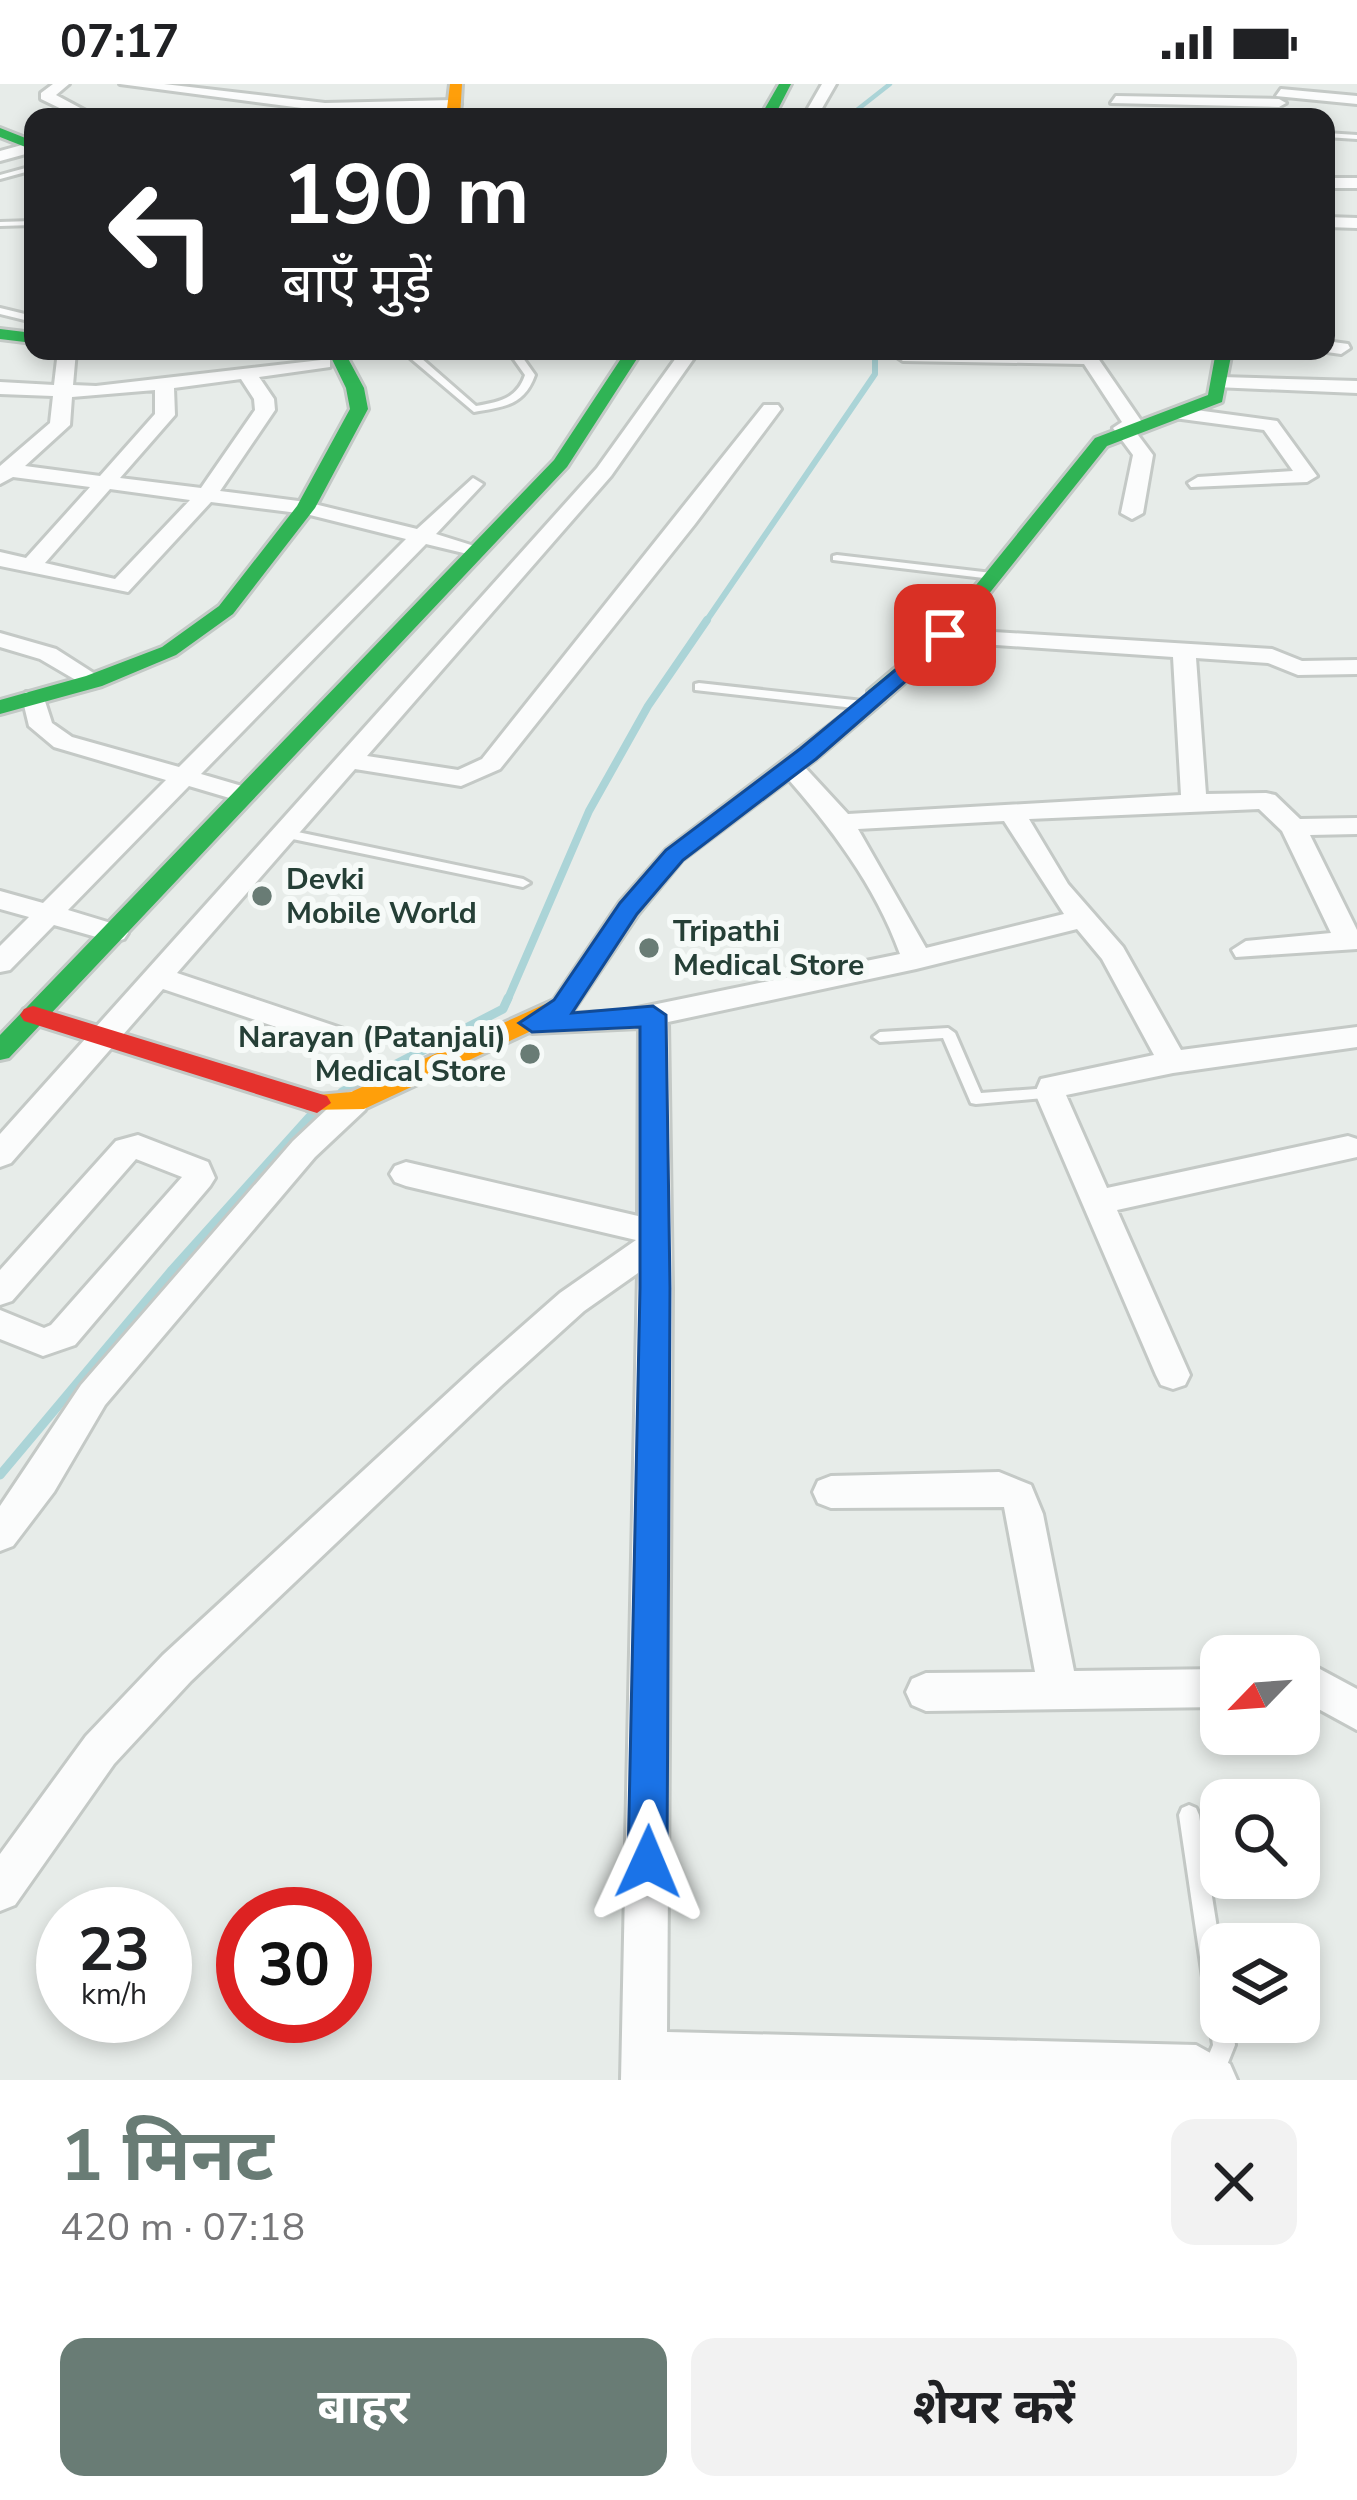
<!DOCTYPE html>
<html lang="hi">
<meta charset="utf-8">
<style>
body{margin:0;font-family:"Nunito Sans","Noto Sans Devanagari",sans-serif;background:#f2f2f2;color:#202124;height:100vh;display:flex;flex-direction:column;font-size:45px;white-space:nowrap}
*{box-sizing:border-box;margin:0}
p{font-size:39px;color:#757577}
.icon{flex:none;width:66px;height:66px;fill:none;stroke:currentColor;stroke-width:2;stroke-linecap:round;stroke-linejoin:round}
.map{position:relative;height:1996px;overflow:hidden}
.side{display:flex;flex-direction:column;background:#fff;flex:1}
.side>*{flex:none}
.banner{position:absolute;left:24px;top:24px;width:1311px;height:252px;border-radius:24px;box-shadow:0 6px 18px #0003;background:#202124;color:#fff;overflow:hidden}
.needle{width:78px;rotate:245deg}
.tools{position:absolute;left:1200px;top:1551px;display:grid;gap:24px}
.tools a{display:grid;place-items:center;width:120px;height:120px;border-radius:24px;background:#fff;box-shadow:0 6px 18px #0003;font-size:60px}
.speed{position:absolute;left:36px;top:1803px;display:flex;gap:24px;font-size:60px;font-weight:700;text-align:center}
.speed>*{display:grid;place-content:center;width:156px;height:156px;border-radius:50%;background:#fff;box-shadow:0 6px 18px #0003;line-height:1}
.speed small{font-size:30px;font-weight:400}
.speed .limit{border:18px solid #d22;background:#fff;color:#111}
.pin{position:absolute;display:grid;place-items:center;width:102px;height:102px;color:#fff;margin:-51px;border-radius:24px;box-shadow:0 6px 18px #0006}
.me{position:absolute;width:132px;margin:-66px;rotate:1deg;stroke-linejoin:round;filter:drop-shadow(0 0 9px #0008)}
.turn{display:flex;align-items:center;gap:42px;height:252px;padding:0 60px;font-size:54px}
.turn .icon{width:156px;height:156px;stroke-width:2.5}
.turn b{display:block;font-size:84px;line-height:102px}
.round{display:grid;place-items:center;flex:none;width:126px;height:126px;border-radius:24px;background:#f2f2f2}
.summary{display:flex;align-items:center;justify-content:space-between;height:204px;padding:0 60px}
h1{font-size:72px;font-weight:700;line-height:90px;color:#697c75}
.action{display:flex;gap:24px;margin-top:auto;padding:24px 60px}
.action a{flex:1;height:138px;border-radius:24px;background:#697c75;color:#fff;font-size:48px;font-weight:700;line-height:138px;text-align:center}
.action a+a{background:#f2f2f2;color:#202124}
.status{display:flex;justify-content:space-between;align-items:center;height:84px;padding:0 60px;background:#fff;direction:ltr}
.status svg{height:33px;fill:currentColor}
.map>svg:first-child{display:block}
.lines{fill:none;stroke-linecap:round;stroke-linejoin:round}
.stream-far3{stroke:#abd4d7;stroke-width:4.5}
.stream-far2{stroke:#abd4d7;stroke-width:6}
.stream-far1{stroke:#abd4d7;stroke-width:8}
.stream{stroke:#abd4d7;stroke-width:9}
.lane-casing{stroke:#c4c9c6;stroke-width:6}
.street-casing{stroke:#c4c9c6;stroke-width:6}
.fast-casing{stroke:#c3c9c6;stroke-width:6}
.slow-casing{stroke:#c3c9c6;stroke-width:6}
.jam-casing{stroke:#c3c9c6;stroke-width:6}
.lane{fill:#fbfcfc;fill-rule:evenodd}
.street{fill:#fbfcfc;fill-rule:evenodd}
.fast{fill:#30b455;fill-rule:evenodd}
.slow{fill:#ff9f0a;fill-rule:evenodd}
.jam{fill:#e5322d;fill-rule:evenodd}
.route{fill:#1a73e8;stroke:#114b97;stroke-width:3}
.poi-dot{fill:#697c75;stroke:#f6faf8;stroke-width:4.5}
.labels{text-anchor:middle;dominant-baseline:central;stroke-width:12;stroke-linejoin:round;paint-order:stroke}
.poi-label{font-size:30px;font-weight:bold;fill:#253f36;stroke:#f6faf8;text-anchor:start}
</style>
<div class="status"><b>07:17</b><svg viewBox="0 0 49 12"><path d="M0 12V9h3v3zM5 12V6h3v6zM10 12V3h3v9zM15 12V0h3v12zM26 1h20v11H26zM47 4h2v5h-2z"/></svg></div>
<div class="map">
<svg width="1357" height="1996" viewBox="0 0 1357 1996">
<rect width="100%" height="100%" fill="#e7ece9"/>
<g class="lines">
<!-- stream-far3 -->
<path class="stream-far3" d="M848 33 890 0"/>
<!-- stream-far2 -->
<path class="stream-far2" d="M705 539 875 290V267"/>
<!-- stream-far1 -->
<path class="stream-far1" d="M507 917 589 727 648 622 707 536"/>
<!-- stream -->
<path class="stream" d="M342 1008 503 925 508 914
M0 1391 172 1186 314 1028"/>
<!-- lane casing -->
<g class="lane-casing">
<path id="lane" d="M915 29 918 33H888Z
M1326 49 1357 51V55L1326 53Z
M33 82V86L0 95V91Z
M33 137V141L0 142V138Z
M0 224 33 232V238L0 230Z
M402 267H413L476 322C499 318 517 315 525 291L508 267H518L535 291C524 322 503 323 474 328Z
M837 471 992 489 998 492 992 495 833 476V472Z
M699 599 863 617 869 621 863 625 695 606V600Z
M288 746 523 795 530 799 523 803 283 753 281 750Z
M948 944 955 949 981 1009 1050 1004 1055 1005 1058 1009 1055 1013 976 1020 971 1019 943 954 880 958 873 953 880 948Z
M1189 1721 1196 1724 1199 1731 1221 1869V1938H1232L1235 1961 1221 1996H1203L1201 1989 1213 1961 1179 1731 1182 1724Z"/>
</g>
<!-- street casing -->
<g class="street-casing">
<path id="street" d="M53 0H69L56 11 97 33H78L41 15V9Z
M120 0H164L325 19 454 16 461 20 454 24 325 27Z
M822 0H836L817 33H803Z
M1281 5 1357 12V20L1276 12Z
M1116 12 1279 15 1286 19 1279 23 1111 19Z
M33 58V68L0 77V67Z
M1326 94H1357V104H1326Z
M1326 133 1357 134V144L1326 143Z
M1326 257 1348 260 1350 264 1341 270 1320 267H1326Z
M58 267H76L73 301 96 302 330 275V283L259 293 274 315 275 326 220 407 306 418 417 445 473 394 483 400 436 450 487 466 476 472 426 460 201 690 252 705 256 710 252 715 243 718 189 702 68 826 124 843 128 849 124 855 114 858 54 841 10 886 0 888V862L29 833 0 825V807L43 819 166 696 54 663 29 642 22 613 26 608H42L52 639 72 653 179 683 406 455 306 430 211 418 128 508 0 482V468L26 474 90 403 13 393 0 400V382L50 339 53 312 0 310V298L54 301ZM241 295 254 315 255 326 201 404 120 394 175 331 174 304ZM155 306V330L100 392 25 382 70 341 72 313ZM110 405 190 416 115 495 45 479Z
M681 267H699L611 392 367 672 458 686 482 675 764 321H778L781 325 695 440 500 685 461 702 355 685 177 889 344 945 349 952 344 959H324L163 905 11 1079 0 1083V1050L597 384Z
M897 267H1093L1144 341 1135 347 1153 371 1143 429 1132 435 1121 429 1133 371 1113 344 1122 338 1084 280 903 277 894 271Z
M1222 293 1357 297V309L1215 303V295Z
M1181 324 1277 337 1317 392 1307 398 1191 403 1188 399 1198 393 1293 387 1264 346 1174 334 1171 330Z
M945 545 1272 565 1302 577 1357 576V590L1298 591 1268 579 1196 574 1206 710 1266 709 1275 711 1300 735 1357 734V750L1310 751 1357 846V865L1236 873 1232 866 1246 857 1331 849 1282 747 1259 725 1029 735 1068 800 1123 863 1181 966 1357 943V963L1173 989 1066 1011 1107 1104 1348 1052 1357 1055V1073L1117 1126 1190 1291 1185 1301 1173 1305 1161 1301 1156 1291 1035 1009 1041 995 1154 971 1102 875 1077 845 916 885 668 938 672 1204 667 1948 1196 1961 1230 1980 1237 1996H621L638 1189 584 1227 501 1302 191 1597 114 1680 15 1821 0 1827V1770L86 1652 163 1571 477 1282 560 1209 636 1156 406 1102 395 1098 390 1090 395 1082 406 1078 638 1132 639 944 532 949 522 946 517 939 522 932 623 927 900 870C875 801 830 742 782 688L778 683 782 678H800L848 730 1181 711 1173 573 937 557V547ZM1004 737 1064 830 926 864 858 745Z
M0 549 56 565 106 597 94 604 86 602 40 575 0 563Z
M354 1007 365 1010 369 1018 365 1026 315 1073 105 1321 54 1408 13 1462 0 1467V1422L81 1301 293 1057 343 1010Z
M138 1051 208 1078 215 1094 210 1102 75 1261 43 1272 0 1255V1226L44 1244 51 1241 182 1093 136 1075 12 1217 0 1221V1186L116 1057Z
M999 1388 1031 1401 1043 1430 1074 1587 1221 1585V1623L926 1627 912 1621 906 1608 912 1595 926 1589 1035 1588 1004 1423 831 1424 818 1419 813 1408 818 1397 831 1392Z
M1299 1584H1318L1357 1605V1646L1313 1622H1299Z"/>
</g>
<!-- fast casing -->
<g class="fast-casing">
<path id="fast" d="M779 0H791L774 33H760Z
M0 44 33 57V66L0 53Z
M0 245 33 249V259L0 255Z
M328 267H344L364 304 368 325 315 424 233 530 176 571 102 602 0 630V616L86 592 162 563 219 522 297 422 350 325 346 304Z
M626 267H642L567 383 9 974 0 976V951L554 376Z
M1216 267H1232L1222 318 1107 362 952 556 884 617H868V607L938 548 1095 354 1208 311Z"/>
</g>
<!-- slow casing -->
<g class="slow-casing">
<path id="slow" d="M450 0H462L460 33H446Z
M876 606 884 607V617L816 675 682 776 638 830 572 928 364 1025 307 1026 303 1019 307 1012 351 1008 554 916 620 818 666 766Z"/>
</g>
<!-- jam casing -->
<g class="jam-casing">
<path id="jam" d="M33 922 327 1012 331 1019 317 1029 24 937 20 931 24 925Z"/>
</g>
<!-- lane -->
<use href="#lane" class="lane"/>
<!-- street -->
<use href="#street" class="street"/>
<!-- fast -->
<use href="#fast" class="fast"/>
<!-- slow -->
<use href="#slow" class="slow"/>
<!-- jam -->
<use href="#jam" class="jam"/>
</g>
<!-- route -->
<path class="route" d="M945 545 956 551 953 556 816 675 683 776 637 830 572 929 653 922 666 931 670 1204 667 1778 661 1792 648 1797 634 1792 628 1778 640 1204V943L532 948 519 939 554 916 620 819 666 766 800 665Z"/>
<!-- markers -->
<g class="poi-dot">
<circle cx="262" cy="812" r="12"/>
<circle cx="649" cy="864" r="12"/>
<circle cx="530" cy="970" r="12"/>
</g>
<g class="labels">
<!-- poi labels -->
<g class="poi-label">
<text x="286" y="795">Devki<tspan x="286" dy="34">Mobile World</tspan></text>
<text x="673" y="847">Tripathi<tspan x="673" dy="34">Medical Store</tspan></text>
<text x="506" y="953" text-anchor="end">Narayan (Patanjali)<tspan x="506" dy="34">Medical Store</tspan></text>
</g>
</g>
</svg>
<div class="tools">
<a><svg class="needle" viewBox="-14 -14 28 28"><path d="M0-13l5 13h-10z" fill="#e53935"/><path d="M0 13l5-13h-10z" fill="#757577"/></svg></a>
<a><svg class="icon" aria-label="search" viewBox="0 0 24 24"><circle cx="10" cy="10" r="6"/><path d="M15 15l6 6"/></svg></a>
<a><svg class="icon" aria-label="layers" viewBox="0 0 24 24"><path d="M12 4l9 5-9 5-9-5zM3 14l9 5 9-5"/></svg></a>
</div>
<div class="speed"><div>23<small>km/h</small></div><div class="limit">30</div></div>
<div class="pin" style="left:945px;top:551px;background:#d93025"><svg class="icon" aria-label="arrive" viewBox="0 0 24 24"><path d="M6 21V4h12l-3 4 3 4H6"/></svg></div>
<svg class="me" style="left:648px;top:1778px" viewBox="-20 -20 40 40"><path d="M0-17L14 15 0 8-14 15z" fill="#1a73e8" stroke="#fff" stroke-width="4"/></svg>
<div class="banner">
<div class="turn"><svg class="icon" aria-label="left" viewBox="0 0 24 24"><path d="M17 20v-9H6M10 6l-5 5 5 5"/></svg><div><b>190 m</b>बाएँ मुड़ें</div></div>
</div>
</div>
<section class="side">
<div class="summary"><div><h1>1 मिनट</h1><p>420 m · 07:18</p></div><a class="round"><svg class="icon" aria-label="close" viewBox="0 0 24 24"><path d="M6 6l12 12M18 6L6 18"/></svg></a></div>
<div class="action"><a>बाहर</a><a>शेयर करें</a></div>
</section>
